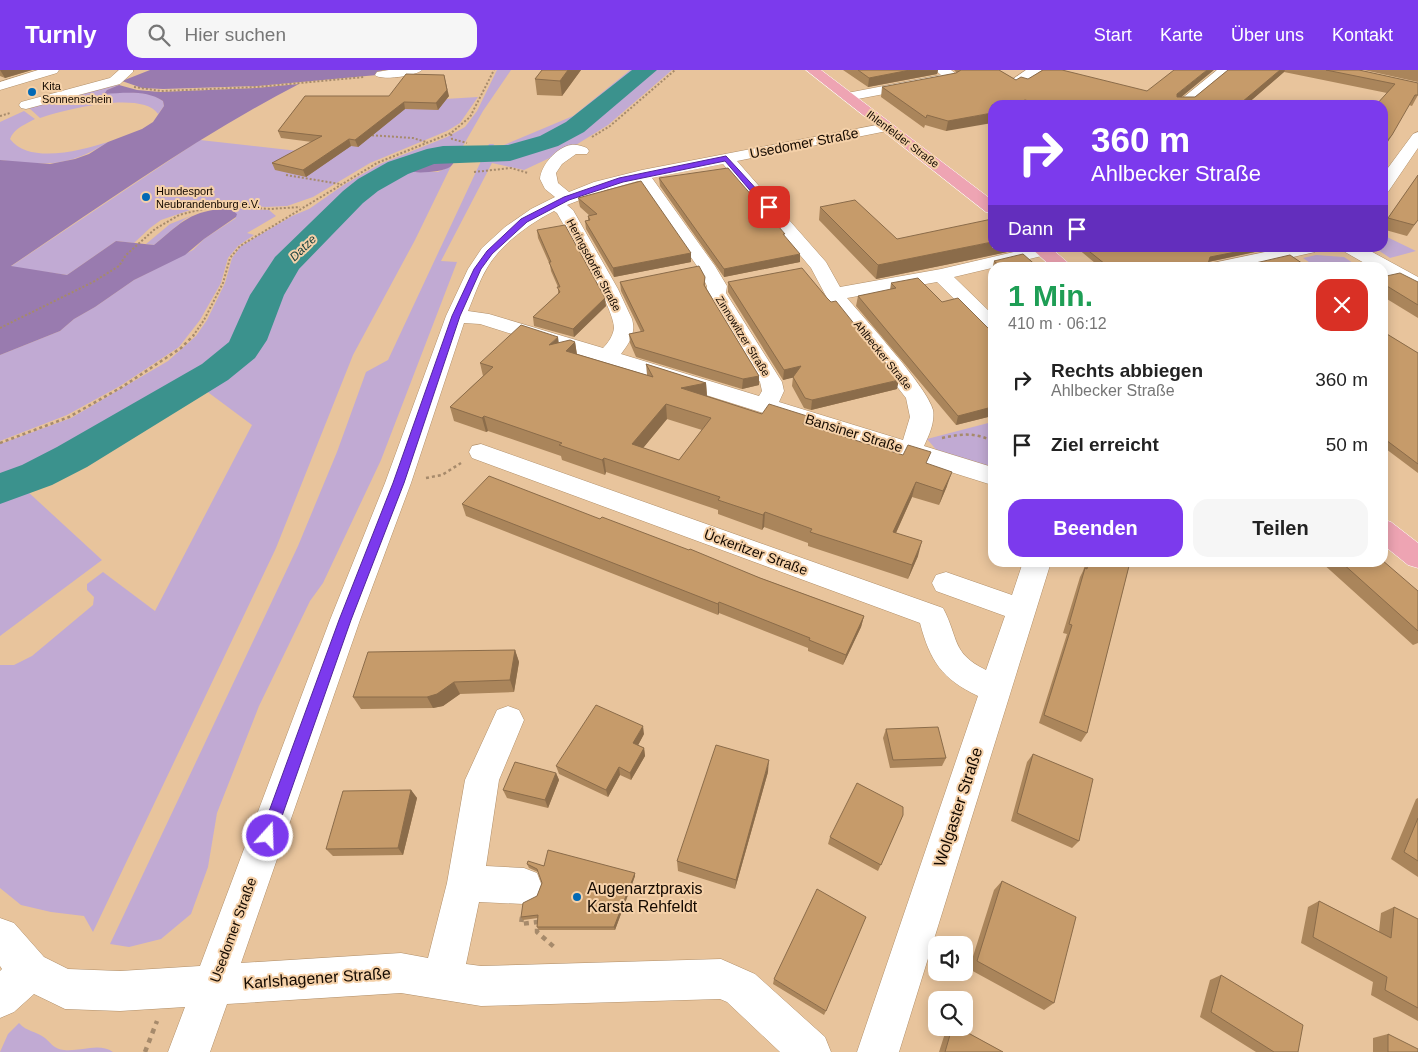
<!DOCTYPE html>
<html lang="de">
<meta charset="utf-8">
<style>
body{margin:0;font-family:Arial,sans-serif;background:#f6f6f6;color:#222;height:100vh;display:flex;flex-direction:column;font-size:19px;white-space:nowrap}
*{box-sizing:border-box;margin:0}
p{font-size:16px;color:#767676}
.icon{flex:none;width:28px;height:28px;fill:none;stroke:currentColor;stroke-width:2;stroke-linecap:round;stroke-linejoin:round}
.map{position:relative;flex:1;overflow:hidden}
.drawer{position:absolute;left:988px;top:192px;width:400px;height:305px;display:flex;flex-direction:column;background:#fff;border-radius:15px;box-shadow:0 2px 12px #0003}
.drawer>*{flex:none}
.top-card{position:absolute;left:988px;top:30px;width:400px;height:152px;border-radius:15px;box-shadow:0 2px 12px #0003;background:#7c3aed;color:#fff;overflow:hidden}
.controls{position:absolute;left:928px;top:866px;display:grid;gap:10px}
.controls a{display:grid;place-items:center;width:45px;height:45px;border-radius:10px;background:#fff;box-shadow:0 2px 12px #0003;font-size:25px}
.pin{position:absolute;display:grid;place-items:center;width:42px;height:42px;color:#fff;margin:-21px;border-radius:10px;box-shadow:0 2px 8px #0006}
.me{position:absolute;width:55px;margin:-28px;rotate:20deg;stroke-linejoin:round;filter:drop-shadow(0 0 4px #0008)}
.turn{display:flex;align-items:center;gap:18px;height:105px;padding:0 20px;font-size:22px}
.turn .icon{width:65px;height:65px;stroke-width:2.5}
.turn b{display:block;font-size:35px;line-height:42px}
.then{display:flex;align-items:center;height:48px;padding:0 20px;background:#0003;gap:10px;font-size:19px}
.round{display:grid;place-items:center;flex:none;width:52px;height:52px;border-radius:15px;background:#f6f6f6}
.headline{display:flex;align-items:center;justify-content:space-between;height:85px;padding:0 20px}
h1{font-size:30px;font-weight:600;line-height:38px;color:#1e9e55}
.primary-button{display:flex;gap:10px;margin-top:auto;padding:10px 20px}
.primary-button a{flex:1;height:58px;border-radius:15px;background:#7c3aed;color:#fff;font-size:20px;font-weight:600;line-height:58px;text-align:center}
.primary-button a+a{background:#f6f6f6;color:#222}
ul{padding:0;list-style:none}
li{display:flex;align-items:center;gap:15px;height:65px;padding:0 20px}
li div{flex:1}
li b{display:block;font-size:19px}
li em{font-style:normal}
header{display:flex;align-items:center;gap:30px;box-sizing:border-box;height:70px;padding:0 25px;background:#7c3aed;color:#fff}
header strong{font-size:24px}
nav{display:flex;gap:28px;margin-inline-start:auto;font-size:18px}
.search{width:350px;height:45px;background:#f6f6f6;display:flex;align-items:center;gap:12px;box-sizing:border-box;padding:0 18px;border-radius:15px;color:#767676;font-size:19px}
.map>svg:first-child{display:block}
.green{fill:#c1aad3}
.forest{fill:#997baf}
.lines{fill:none;stroke-linecap:round;stroke-linejoin:round}
.river{fill:#3b928d;fill-rule:evenodd}
.minor-casing{stroke:#b18f69;stroke-width:1}
.major-casing{stroke:#fff;stroke-width:1}
.path-far2{stroke:#a68a6b;stroke-width:2;stroke-dasharray:2 2;stroke-linecap:butt}
.path-far1{stroke:#a68a6b;stroke-width:2.5;stroke-dasharray:3 3;stroke-linecap:butt}
.path{stroke:#a68a6b;stroke-width:4.5;stroke-dasharray:5 5;stroke-linecap:butt}
.minor{fill:#fff;fill-rule:evenodd}
.major{fill:#eea4b3;fill-rule:evenodd}
.wall{fill:#aa855b;fill-rule:evenodd}
.shaded-wall{fill:#8b6c4a}
.building{fill:#c69b6a;stroke:#8b6c4a;fill-rule:evenodd}
.route{fill:#7c3aed;stroke:#51269a}
.poi-dot{fill:#0269b5;stroke:#f5d1a9;stroke-width:2}
.labels{text-anchor:middle;dominant-baseline:central;stroke-width:4;stroke-linejoin:round;paint-order:stroke}
.far-poi-label{font-size:11px;fill:#150a00;stroke:#f5d1a9;text-anchor:start}
.far-street-label{font-size:11px;fill:#150a00;stroke:#f5d1a9}
.far-water-label{font-size:12px;font-style:italic;fill:#19413e;stroke:#f5d1a9}
.street-label{font-size:14px;fill:#150a00;stroke:#f5d1a9}
.near-street-label{font-size:16px;fill:#150a00;stroke:#f5d1a9}
.near-poi-label{font-size:16px;fill:#150a00;stroke:#f5d1a9;text-anchor:start}
</style>
<header>
<strong>Turnly</strong>
<div class="search"><svg class="icon" aria-label="search" viewBox="0 0 24 24"><circle cx="10" cy="10" r="6"/><path d="M15 15l6 6"/></svg>Hier suchen</div>
<nav><a>Start</a><a>Karte</a><a>Über uns</a><a>Kontakt</a></nav>
</header>
<div class="map">
<svg width="1418" height="982" viewBox="0 0 1418 982">
<rect width="100%" height="100%" fill="#e8c49c"/>
<!-- green -->
<path class="green" d="M497 0H511L483 41 459 83C437 84 418 84 404 101L438 102 451 96 415 170 353 285 276 478 93 862 84 846 51 842 21 835 0 818V595H14L32 586 93 535 94 527 87 520V514L103 502 155 541 252 355 205 320 27 421 102 490 0 566V374L71 348 168 291 196 266 207 250 225 213 232 188 241 176 292 146 309 139 345 114 380 94 447 67 465 57 477 41Z
M630 0H672L608 55 571 78 524 100 492 93 441 191 457 192 381 390 323 513 310 531 259 636 217 743 208 797 191 844 161 869 129 877 110 874 298 476 337 382 366 302 388 290 489 74H494L492 80 573 46Z
M116 14 119 15 107 20 152 24 163 31 164 36 158 44C142 20 64 40 40 48L28 37Z
M478 27 460 53 447 61 370 93 313 127 287 136 266 137 228 134 199 137 161 150 150 158 134 173 116 171 67 205 10 197 200 70 307 82 362 34Z
M24 41 35 49C26 54 14 58 10 69 30 95 82 80 108 72 69 97 45 96 0 90V52Z
M229 138 269 140 276 146 247 163 254 165 238 176 228 188 221 213 200 250 179 277 120 316 67 345 0 371V285L60 261 74 249 95 237 134 210 193 180 204 169 236 148V144Z
M193 145 185 149 154 175 146 174 170 154Z
M1383 166 1387 167 1416 181 1390 188 1375 178H1382Z
M1316 185 1344 187 1353 193 1331 197H1316L1303 188Z
M992 352V399L939 383 927 369Z
M19 953C27 962 36 961 45 968 52 974 54 979 64 980 80 982 99 972 113 982H0L8 964Z"/>
<!-- forest -->
<path class="forest" d="M150 0H383L377 5 258 16 163 19 142 18 122 11Z
M299 14C198 66 105 133 11 196L67 205 116 171 154 175C183 151 190 141 229 138L237 144 236 147 204 169 185 185 134 210 95 237 74 249 60 261 0 285V90L50 94 75 89 89 84 108 72 142 59 153 52 164 36 163 31C146 20 125 23 104 24L107 20 119 15 137 20 160 22 256 18Z
M459 83C456 88 454 94 450 97 440 103 408 105 398 98L427 87Z"/>
<g class="lines">
<!-- river -->
<path class="river" d="M632 0H657L584 62 558 76 510 91 434 94 408 104 378 121 363 133 299 199 284 225 267 270 255 288 228 310 87 397 52 415 0 434V403L22 395 57 377 202 294 229 272 250 225 275 187 343 121 358 109 388 92 427 79 443 76 508 75 540 66 566 52Z"/>
<!-- minor casing -->
<g class="minor-casing">
<path id="minor" d="M38 0H59L57 3 0 20V12Z
M119 0H133V2L120 14 26 39 21 38 19 35 21 32 110 8Z
M389 0H422C416 6 381 11 375 5L377 2Z
M935 0H951L960 7 953 11 847 31 840 27 847 23 941 5Z
M1026 0H1042L1022 14H1012L1010 11Z
M1217 0H1232L1190 35H1174Z
M887 53 892 54 894 57 892 60 737 91 826 192 840 217 941 199 1031 178H1050L1052 180 1050 184 954 207 992 244V261L985 259 937 212 847 228C865 249 928 318 933 340 935 353 929 365 924 376L992 397V415L480 254 464 253 411 413 360 550 241 893 401 883 428 888 447 813 465 710 497 640 508 636 519 640 524 650 499 710 486 796 524 798 537 803 542 816 537 829 524 834 479 832 466 894 481 896 721 889 755 904 825 967 831 982H780L727 932 720 929 481 936 401 923 227 934 210 982H168L185 937 120 941 65 939 34 924 14 942 0 948V901L2 899 0 896V848L14 853 44 887 68 899 120 901 200 896 330 550 385 413 446 246 468 199 482 178 505 157 531 139 555 127 545 119 540 109C541 95 557 77 571 75 576 74 582 76 587 78L589 81 587 84H576L562 94 556 103 558 113 569 122 594 112 642 100ZM723 94 811 198 827 228 906 328 910 347 903 370 779 332 784 321 782 312 726 223 727 216 715 196 652 108ZM638 111 697 196 707 216 706 223 760 312 762 321 759 326 621 284C630 272 636 263 632 249L618 219 573 140 567 135 606 120ZM554 141 557 143C569 165 614 237 614 258 613 266 608 273 603 278L489 244 468 241C474 227 479 211 487 198 501 174 529 154 554 141Z
M1418 62V78L1388 122 1382 123V106L1413 64Z
M1284 178H1317L1315 182 1244 198H1206L1208 194Z
M1343 178H1365L1418 207V221L1411 219 1382 203V198H1373L1345 182Z
M481 374 943 538C959 568 951 583 986 600L1005 546 936 521 932 513 936 505 946 502 1012 525 1023 492H1051L899 982H857L978 626C942 609 930 591 920 553L472 388 469 382 472 376Z"/>
</g>
<!-- major casing -->
<g class="major-casing">
<path id="major" d="M806 0H821L992 130V143L986 142Z
M1031 178H1051L1074 198H1053Z
M1382 449 1391 452 1418 473V498L1408 495 1382 474Z"/>
</g>
<!-- path-far2 -->
<path class="path-far2" d="M134 17 161 21 257 17 364 7
M0 46 10 43
M451 64 452 69 467 73
M368 65 413 68 426 72
M592 67 610 56 675 0
M474 102 511 98 528 103
M286 105 340 114
M163 138 197 139
M0 258 93 212 119 196 126 185 155 159 179 145 211 137 228 136 270 139 300 137
M193 266 204 250 223 213 230 188 240 176 377 93 451 63 470 47 494 0"/>
<!-- path-far1 -->
<path class="path-far1" d="M942 368C960 364 975 362 992 371
M0 373 69 347 122 317 181 278 194 265
M426 408 442 405 461 393"/>
<!-- path -->
<path class="path" d="M522 847 521 854 537 852V862L554 877 553 881
M145 982 157 951"/>
<!-- minor -->
<use href="#minor" class="minor"/>
<!-- major -->
<use href="#major" class="major"/>
</g>
<!-- wall -->
<path class="wall" d="M0 0H32L5 8 0 6Z
M542 0H581L562 26 537 25 535 9Z
M843 0H938L937 4 868 17Z
M954 0H999L1016 10 1028 9 1147 21 1181 27H1195L1228 0H1359L1418 13V25L1412 36 1409 35 1382 79V35L1387 23 1284 2 1248 33 1254 35H992L946 61 925 55 924 58 881 27 882 17 957 3Z
M1364 0H1418V12Z
M305 26H449L438 40 405 39 358 77 351 76 306 107 275 100 272 93 312 72 281 68 278 61Z
M1418 105V150L1407 166 1382 159V157Z
M659 108 800 192 724 207 660 116Z
M578 128 691 183V192L614 207 586 159 585 151 588 150V146H590L580 137Z
M820 137 897 169 992 178H1011V179L1007 180V182L979 188 876 209 819 150Z
M537 160 606 236 574 267 534 256 533 247 558 224V217L551 201 550 195 538 168Z
M1077 178H1270L1269 179 1208 192V194L1309 198H1101Z
M994 191 1039 198H992V201V200Z
M705 207V216L759 306V315L742 319 636 287 630 273 629 264 641 262 621 221 620 212Z
M1382 207 1418 212V248L1382 226Z
M728 212 897 319 811 340 804 338 792 316 793 307 783 310 728 222Z
M891 213 942 232 992 262V346L956 355 856 236 858 226 890 220Z
M1382 261 1418 283V403L1382 376Z
M575 272 577 284 647 305 646 294 706 313 707 326 762 344 807 346 806 355 928 394 947 416 939 435 912 427 896 463 918 486 908 509 808 476V473L764 457 762 460 718 444V440L606 402 605 405 562 390 561 386 488 361 486 362 454 351 450 337 483 306 480 293 559 273ZM667 349 702 360 679 390 643 378Z
M462 434 600 449 864 546 861 557 843 595 808 581V578L719 543 718 545 466 446Z
M1086 492H1130L1087 663 1081 672 1039 653 1067 564 1063 563 1080 507 1083 501Z
M1321 492H1382L1418 521V573L1413 575Z
M515 580 519 592 514 622 460 624 443 636 433 638 361 639 353 627Z
M886 659 946 688 942 696 890 698 883 668Z
M644 664 638 675 644 678 645 686 631 710 620 705 608 727 559 704 556 696Z
M1033 684 1079 771 1072 778 1011 751 1027 692Z
M768 702 735 819 678 801 677 791Z
M556 703 559 710 548 738 507 728 503 720Z
M411 720 417 728 403 785 333 786 326 779Z
M1418 728V807L1391 789 1416 729Z
M903 745 878 801 828 774 830 767Z
M527 794 635 803V806L615 860H539L537 857 538 848 523 850 521 847 537 826 542 813 538 802 529 798Z
M1002 811 1054 933 1044 940 969 899 994 820Z
M1319 831 1379 862 1381 843 1394 837 1418 849V951L1371 925 1373 912 1301 873 1308 837Z
M1221 905 1298 982H1256L1200 947 1210 910Z
M774 909 826 941 824 945 773 914Z
M949 958H959L1003 982H939L946 960Z
M1388 964 1418 982H1373V968Z"/>
<!-- shaded-wall -->
<path class="shaded-wall" d="M0 0H32L5 8Z
M568 0H581L562 26 560 11Z
M910 0H938L937 4 868 17 869 8Z
M1207 0H1214L1173 34 1177 24Z
M1280 0H1285L1284 2 1246 35 1242 32Z
M444 5 449 26 438 40 436 33Z
M1025 30 1024 35H1014Z
M404 32 405 39 358 77 355 70Z
M992 43V53L946 61 948 51Z
M1392 65 1386 75 1382 79V77Z
M349 69 351 76 306 107 303 100Z
M992 172V178H1011V179L1007 180V182L979 188 876 209 878 195Z
M1256 178H1270L1269 179 1208 192 1210 187Z
M691 183V192L614 207 613 198Z
M800 184V192L724 207V199Z
M605 228 606 236 574 267 573 259Z
M558 267 560 281 549 275Z
M575 272 577 286 566 281Z
M801 296 800 306 783 310 784 300Z
M759 306V315L742 319 743 309Z
M899 310 897 319 811 340 812 330Z
M706 313 707 327 681 318Z
M666 334 667 349 634 389 632 374Z
M992 337V346L956 355 958 346Z
M484 346 488 361 486 362 482 348Z
M807 346 806 361 803 354Z
M604 388 606 402 605 405 602 390Z
M952 402 947 416 939 435 943 421Z
M916 412 912 427 890 476 893 462Z
M765 442 764 457 762 460 763 445Z
M922 471 918 486 908 509 912 495Z
M719 532V543L718 545V534Z
M864 546 861 557 843 595 846 585Z
M515 580 519 592 514 622 510 610Z
M454 612 460 624 443 636 433 638 427 627Z
M643 656 644 664 635 681 633 673Z
M644 678 645 686 631 710 630 703Z
M769 690 768 702 735 819 736 810Z
M619 697 620 705 608 727 606 720Z
M556 703 559 710 548 738 545 730Z
M411 720 417 728 403 785 398 778Z
M635 803V806L615 860 614 857Z"/>
<!-- building -->
<path class="building" d="M542 0H568L560 11 535 9Z
M858 0H910L869 8Z
M961 0H999L1016 10 1021 7 1028 9 1043 0H1062L1147 21 1174 0H1207L1177 24V27H1195L1228 0H1280L1242 32 1254 35H1044L1025 30 1014 35H992V43L948 51 927 45 926 48 882 17 956 3Z
M1326 0H1359L1418 13V25H1415L1392 65 1382 77V35H1376L1395 14Z
M406 4 444 5 447 20 436 33 404 32 355 70 349 69 303 100 272 93 322 66 278 61 305 26H389Z
M728 98 785 164H783L800 184 724 199 659 108Z
M1418 105V150L1414 155 1388 148Z
M641 111 691 183 613 198 585 151 590 150 588 146 597 144 578 128Z
M855 130 897 169 992 149V172L878 195 820 137Z
M565 155 605 228 573 259 533 247 560 222 557 217H560L549 192H551L537 160Z
M1085 178H1256L1210 187 1208 194 1247 195 1290 185 1309 198H1115V197L1110 198Z
M1023 184 1039 198H1002L994 191Z
M699 196 705 207 704 215 759 306 743 309 635 277 629 264 644 261 620 212Z
M802 198 827 228 831 232 836 231 899 310 812 330 805 328 793 307 801 296 784 300 728 212Z
M1400 203 1418 212V235L1382 213V207Z
M918 208 942 232 958 228 992 262V337L958 346 858 226 896 218 891 213Z
M521 255 558 267 549 275 570 270 575 272 566 281 653 307 646 294 706 313 681 318 762 344 769 334 807 346 803 354 903 385 908 375 931 382 926 393 952 402 943 421 916 412 893 462 922 471 912 495 810 462 812 459 765 442 763 445 718 430 720 427 604 388 602 390 559 375 562 373 484 346 482 348 450 337 493 297 480 293ZM666 334 711 348 679 390 632 374Z
M1382 261 1418 283V394L1382 367Z
M489 406 600 449 602 447 689 480 690 479 760 508 864 546 846 585 809 570 810 568 719 532 718 534 462 434Z
M1382 490 1418 521V561L1341 492H1382Z
M1088 492H1130L1087 663 1044 645 1072 555 1069 554 1085 498 1087 499Z
M515 580 510 610 454 612 437 624 427 627H353L368 582Z
M596 635 643 656 633 673 644 678 630 703 619 697 606 720 556 696Z
M938 657 946 688 893 690 886 659Z
M716 675 769 690 736 810 677 791Z
M1033 684 1093 709 1079 771 1017 743Z
M515 692 556 703 545 730 503 720Z
M857 713 903 737V745L881 795 830 767Z
M411 720 398 778 326 779 343 721Z
M1418 748V791L1404 782Z
M548 780 635 803 614 857H537L538 845 521 847 523 833 537 826 542 813 537 799 527 794 528 791 544 796Z
M1002 811 1076 847 1054 933 977 891Z
M817 819 866 847 826 941 774 909Z
M1319 831 1391 868 1394 837 1418 849V938L1385 920 1387 907 1313 867Z
M1221 905 1303 955 1298 982H1274L1211 942Z
M952 958H959L1003 982H945Z
M1388 964 1418 979V982H1388Z"/>
<!-- route -->
<path class="route" d="M726 86 772 136V139H766L725 91 623 112 569 130 527 152 492 184 481 199 460 246 404 413 351 550 275 766 273 771 268 773 263 771 260 766 339 550 393 413 452 246 474 199 487 181 521 149 564 127 619 108Z"/>
<!-- markers -->
<g class="poi-dot">
<circle cx="32" cy="22" r="5"/>
<circle cx="146" cy="127" r="5"/>
<circle cx="577" cy="827" r="5"/>
</g>
<g class="labels">
<!-- far-poi labels -->
<g class="far-poi-label">
<text x="42" y="16">Kita<tspan x="42" dy="13">Sonnenschein</tspan></text>
<text x="156" y="121">Hundesport<tspan x="156" dy="13">Neubrandenburg e.V.</tspan></text>
</g>
<!-- far-street labels -->
<g class="far-street-label">
<text transform="translate(903 69) rotate(37)">Ihlenfelder Straße</text>
<text transform="translate(594 195) rotate(62)">Heringsdorfer Straße</text>
<text transform="translate(743 266) rotate(58)">Zinnowitzer Straße</text>
<text transform="translate(883 285) rotate(51)">Ahlbecker Straße</text>
</g>
<!-- far-water labels -->
<g class="far-water-label">
<text transform="translate(303 178) rotate(-44)">Datze</text>
</g>
<!-- street labels -->
<g class="street-label">
<text transform="translate(804 73) rotate(-11)">Usedomer Straße</text>
<text transform="translate(854 363) rotate(17)">Bansiner Straße</text>
<text transform="translate(756 482) rotate(20)">Ückeritzer Straße</text>
<text transform="translate(233 860) rotate(-70)">Usedomer Straße</text>
</g>
<!-- near-street labels -->
<g class="near-street-label">
<text transform="translate(958 737) rotate(-72)">Wolgaster Straße</text>
<text transform="translate(317 908) rotate(-4)">Karlshagener Straße</text>
</g>
<!-- near-poi labels -->
<g class="near-poi-label">
<text x="587" y="818">Augenarztpraxis<tspan x="587" dy="18">Karsta Rehfeldt</tspan></text>
</g>
</g>
</svg>
<div class="controls">
<a><svg class="icon" aria-label="sound" viewBox="0 0 24 24"><path d="M4 9h4l5-4v14l-5-4H4zM17 9q2 3 0 6"/></svg></a>
<a><svg class="icon" aria-label="search" viewBox="0 0 24 24"><circle cx="10" cy="10" r="6"/><path d="M15 15l6 6"/></svg></a>
</div>
<div class="pin" style="left:769px;top:137px;background:#d93025"><svg class="icon" aria-label="arrive" viewBox="0 0 24 24"><path d="M6 21V4h12l-3 4 3 4H6"/></svg></div>
<svg class="me" style="left:268px;top:766px" viewBox="-20 -20 40 40"><circle r="17" fill="#7c3aed" stroke="#fff" stroke-width="3"/><path d="M0-11L8 9 0 5-8 9z" fill="#fff"/></svg>
<div class="top-card">
<div class="turn"><svg class="icon" aria-label="right" viewBox="0 0 24 24"><path d="M7 20v-9h11M14 6l5 5-5 5"/></svg><div><b>360 m</b>Ahlbecker Straße</div></div>
<div class="then">Dann<svg class="icon" aria-label="arrive" viewBox="0 0 24 24"><path d="M6 21V4h12l-3 4 3 4H6"/></svg></div>
</div>
<section class="drawer">
<div class="headline"><div><h1>1 Min.</h1><p>410 m · 06:12</p></div><a class="round" style="background:#d93025;color:#fff"><svg class="icon" aria-label="close" viewBox="0 0 24 24"><path d="M6 6l12 12M18 6L6 18"/></svg></a></div>
<ul>
<li><svg class="icon" aria-label="right" viewBox="0 0 24 24"><path d="M7 20v-9h11M14 6l5 5-5 5"/></svg><div><b>Rechts abbiegen</b><p>Ahlbecker Straße</p></div><em>360 m</em></li>
<li><svg class="icon" aria-label="arrive" viewBox="0 0 24 24"><path d="M6 21V4h12l-3 4 3 4H6"/></svg><div><b>Ziel erreicht</b></div><em>50 m</em></li>
</ul>
<div class="primary-button"><a>Beenden</a><a>Teilen</a></div>
</section>
</div>
